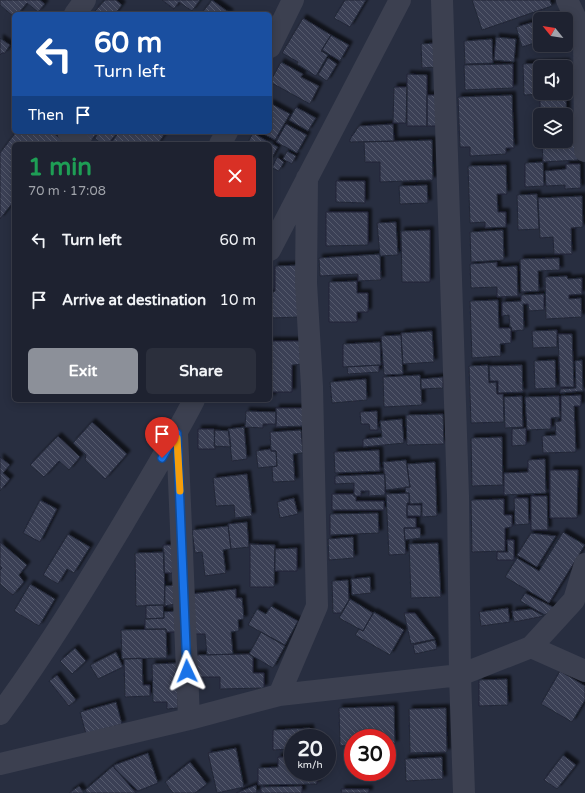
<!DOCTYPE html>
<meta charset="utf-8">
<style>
body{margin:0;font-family:"Varela Round",sans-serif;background:#2b2f3c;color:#f1f3f6;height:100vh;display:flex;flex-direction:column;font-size:15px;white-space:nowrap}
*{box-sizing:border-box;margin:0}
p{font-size:13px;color:#a1a4ab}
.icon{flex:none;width:22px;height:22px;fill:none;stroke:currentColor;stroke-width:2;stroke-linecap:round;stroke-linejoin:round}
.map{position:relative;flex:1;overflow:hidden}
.details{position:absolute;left:12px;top:142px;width:260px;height:260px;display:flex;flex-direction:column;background:#1e2230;border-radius:6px;box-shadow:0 2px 10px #0003,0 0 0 1px #3c3f4c}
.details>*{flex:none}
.guide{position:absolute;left:12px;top:12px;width:260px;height:122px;border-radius:6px;box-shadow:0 2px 10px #0003,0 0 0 1px #3c3f4c;background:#1a4fa0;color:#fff;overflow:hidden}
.needle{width:26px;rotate:300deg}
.buttons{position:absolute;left:533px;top:12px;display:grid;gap:8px}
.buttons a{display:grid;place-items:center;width:40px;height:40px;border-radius:6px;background:#1e2230;box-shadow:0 2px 10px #0003,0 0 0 1px #3c3f4c;font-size:20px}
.speed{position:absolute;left:284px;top:729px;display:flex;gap:8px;font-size:20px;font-weight:700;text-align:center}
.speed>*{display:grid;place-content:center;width:52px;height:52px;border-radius:50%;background:#1e2230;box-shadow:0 2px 10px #0003,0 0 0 1px #3c3f4c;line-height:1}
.speed small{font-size:10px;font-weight:400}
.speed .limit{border:6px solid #d22;background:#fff;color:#111}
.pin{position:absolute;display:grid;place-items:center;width:34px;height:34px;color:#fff;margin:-41px -17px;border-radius:50% 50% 50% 0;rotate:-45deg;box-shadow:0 0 4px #0007}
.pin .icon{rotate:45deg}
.me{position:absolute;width:44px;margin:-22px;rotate:358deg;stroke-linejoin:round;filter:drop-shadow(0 0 3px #0008)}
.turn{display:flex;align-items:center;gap:14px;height:84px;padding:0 16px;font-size:18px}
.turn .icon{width:52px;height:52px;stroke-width:2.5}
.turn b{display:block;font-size:28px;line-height:34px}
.then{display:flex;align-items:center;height:38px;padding:0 16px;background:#0003;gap:8px;font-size:15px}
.round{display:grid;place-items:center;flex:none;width:42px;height:42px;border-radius:6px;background:#2b2f3c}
.headline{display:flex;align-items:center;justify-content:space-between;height:68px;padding:0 16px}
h1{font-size:24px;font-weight:700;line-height:30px;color:#1e9e55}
.action{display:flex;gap:8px;margin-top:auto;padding:8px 16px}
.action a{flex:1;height:46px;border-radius:6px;background:#8c9099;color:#fff;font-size:16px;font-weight:700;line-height:46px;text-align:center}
.action a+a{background:#2b2f3c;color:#f1f3f6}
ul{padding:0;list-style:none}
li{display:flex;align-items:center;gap:12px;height:60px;padding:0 16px}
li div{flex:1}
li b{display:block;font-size:15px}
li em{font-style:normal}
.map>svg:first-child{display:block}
.building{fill:url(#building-back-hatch);stroke:#232737;filter:url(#shadow)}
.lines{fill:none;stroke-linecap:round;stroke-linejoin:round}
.minor{stroke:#3c4050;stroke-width:22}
.route-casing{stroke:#114b97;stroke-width:10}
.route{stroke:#1a73e8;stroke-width:7}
.slow{stroke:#f59e0b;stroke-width:7}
</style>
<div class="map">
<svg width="585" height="793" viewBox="0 0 585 793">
<defs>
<pattern id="building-back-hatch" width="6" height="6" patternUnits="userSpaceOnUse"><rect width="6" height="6" fill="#3a4155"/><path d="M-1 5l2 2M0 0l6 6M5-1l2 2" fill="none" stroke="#545a6c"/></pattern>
<filter id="shadow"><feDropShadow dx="3.5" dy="-3.5" stdDeviation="1" flood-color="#0009"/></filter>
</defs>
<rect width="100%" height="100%" fill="#282e40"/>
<!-- building -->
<path class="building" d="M0 0H40L45 4 38 12 27 3 18 14H14V17L0 5Z
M105 0H116L122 5 115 14H99L95 11Z
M162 0H200L192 11 179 2 174 9Z
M212 0 230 13 229 14H201Z
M345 0H366L350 27 334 18Z
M472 0H550L552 6 482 30Z
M557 15 558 19H542Z
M303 18 331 35 321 51 328 55 316 76 297 64 298 62 282 53Z
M540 20V45H552L540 49 538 42 522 47 516 27Z
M331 35 349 45 340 61 322 50Z
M496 37 516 39 514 62 494 60Z
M0 38 10 45 5 53H2L0 55Z
M492 39 493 63 465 64 464 41Z
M435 43 436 67 422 68 421 44Z
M328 58 337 64 327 81 318 75Z
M281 62 303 74 301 77 319 86 310 104 270 82Z
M566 62V67H540V93H566V73L567 93 524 95 523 64Z
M513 64V88L465 90 464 65Z
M407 74 427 75V126H407Z
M394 87H407L406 123H393Z
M427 95H436L437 126H427Z
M512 95 514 148H506V154L470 156V147H460L458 97Z
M566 99 567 121H566V115H540V100Z
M270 103 290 114 275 140 260 132H270Z
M296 107 316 118 308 131 289 120Z
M286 124 307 135 297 153 276 142Z
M393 124 394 141 350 142V139L359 126Z
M577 131 578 160 543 162 542 141H566V132Z
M16 132H52L62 140 59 144H14V201L0 219V153Z
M78 132H98L90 142Z
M99 132H118L108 144H102L95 138Z
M119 132H166L158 144H113L111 143Z
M253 133 278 147 270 161V144H247Z
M432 140 433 180 380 182V162H365L364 142Z
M287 151 296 156 292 164 283 159Z
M277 157 284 162 279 171 272 168Z
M543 162 544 186 525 187V163Z
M566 164H580L581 188 565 189V185L546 186 545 171 566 169Z
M506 165 507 194H497L498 212H506V227L485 228V222L470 223 468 166Z
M336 181H365V203L336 202Z
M427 185 428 203 400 204 399 186Z
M537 194 539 229 518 230 517 195Z
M582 196 583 227 571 228 572 254H554L553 237 540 238 538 198Z
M326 212H368V245L326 246Z
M396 222 398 255 380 256 377 223Z
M430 230V282H402L401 231Z
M503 230 504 260 471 262 470 232Z
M380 254 381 280 358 281V274L320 276 319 258Z
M559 258 560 270 538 271 539 291 521 292 520 259Z
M497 262V267L517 266 518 296 497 297V287L471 288 470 264Z
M299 265 300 317 270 318V294L275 291V266Z
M567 276 568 279 582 278V294L569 295V299L581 298 582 317 546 319 545 277Z
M357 281V293H368V312H357V322H329V282Z
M544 294V310L529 311 528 304H523L524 330 512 331 511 327H510L509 315 502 316V302L521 301V295Z
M498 300 499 328H511V343L500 344 501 356 472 358 470 301Z
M557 330V347L533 348 532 331Z
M432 331 434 362 403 364 401 333Z
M558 334H572L574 387H560Z
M401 335 403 374 384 375 381 336Z
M270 341H302V364L292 365V392H272V398H270Z
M380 342 381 365 343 367V344Z
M555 360 556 388 535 389 534 361Z
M582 360 583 391 560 393V389L576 388 575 361Z
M379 365V372L348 374 347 367Z
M488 365 489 383 496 382 497 394H503L504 422 471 423 469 366Z
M522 365 523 392 498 393V381H490L489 366Z
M420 375 422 405 384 407 383 377Z
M443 377V388L421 389V379Z
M366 379 367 400 332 403 330 382Z
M581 395V406H574L576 452 543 453 542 436 556 435 555 422 561 421V396Z
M522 396 523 427 505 428 504 397Z
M559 396 560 417 551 418V429L527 430 525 397Z
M276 408H303V426L276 427Z
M246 411 276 412V424H263V428L245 427Z
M377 411 378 430H370L369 424H361L360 412Z
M443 414 444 444 407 445 406 415Z
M402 419 404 443 363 447V439L382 437 380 421Z
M92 422 127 454 105 479 85 460 86 455 73 443Z
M244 427 247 459 232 461 228 429Z
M526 428V445L512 446V429Z
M198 429H214L215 449H198Z
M215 430 229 431 231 447 214 446Z
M301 430 303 453 293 454 295 481 273 482 272 467 277 466 276 451H271L270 432Z
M58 436 80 457 69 470 59 461 44 477 30 465Z
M502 437 503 485 472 486 471 438Z
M271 449V451H276L277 466 258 468 256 451Z
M379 450 380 471 335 473 334 452Z
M0 457 10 465 3 473 10 479 0 491Z
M545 459 546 493 504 495V473L528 472V460Z
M406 460 410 487 386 490 383 462Z
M435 462 437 516 422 517V503L410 504 409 493H406L405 487H410L407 464Z
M550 470H578L577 518H550Z
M247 474 252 516 235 518 234 505 216 506 213 478Z
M385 474V495L369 496V491H361V496H354V483L335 484V476Z
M409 493V503H407V518H416V528H404L406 554 389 555 386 494Z
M332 494H354V496H356V501H384V510H332Z
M531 496H547L548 530H531Z
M294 498 298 514 280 518 277 502Z
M514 498H528L529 524 515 525Z
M504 499V515H512V527L505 528V551L472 552 471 500Z
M40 500 57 509 40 542 23 533Z
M407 505H421V516H407Z
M378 513 379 533 330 535V514Z
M247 522 249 547 231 549 228 524Z
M228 526 231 549 223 550 226 573 205 576 202 552 195 553 192 530Z
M404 528H420L421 538 405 540Z
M563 532 585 545 549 603 505 577 517 558 539 571Z
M531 533 556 536 537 567 517 555Z
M68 534 90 547 74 573 67 569 58 584 43 575Z
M353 537 354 558 329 560 328 539Z
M507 540H514V560H497V552H508Z
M0 542 27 565 19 575 24 582 13 595 0 584V570L2 568 0 566Z
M438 543 441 597 411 598 409 544Z
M250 544 275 545 274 587H250Z
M163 545H173V573H164Z
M297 548V571H275V549Z
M164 552 165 605 136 606 135 553Z
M370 577 371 593 352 595 351 579Z
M348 580 349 600 341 613H333L332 581Z
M30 584 55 599 39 626 14 611Z
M175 585 176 604 164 606 165 586Z
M236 589V598H242L244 619 238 620 239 631 231 632 233 654 207 655 205 634H194L190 594Z
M525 593 555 608 545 615 520 601Z
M350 599 373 613 363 631 339 618Z
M146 605H163L164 618 146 619Z
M271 606 298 621 285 645 248 625 257 609 266 614Z
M508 608 510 622 481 626 479 612Z
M531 609 544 616 514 622 512 611Z
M175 611 176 632H166V629H145V619L164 618V612Z
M374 612 404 630 390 655 355 635 359 629 363 631Z
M404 613H415L435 639 411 644Z
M166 629 167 658 122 659 121 630Z
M261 632 285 646 273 668 249 654Z
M435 640 437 649 415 654 413 645Z
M75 648 86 661 72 674 60 661Z
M116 652 123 667 98 679 90 665Z
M249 654 253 657V673H264V688L220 689V677H195V655Z
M142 658 143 685H150V696L125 697 124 659Z
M177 663 178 708 167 709V702H153L152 664Z
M560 671 585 686V700L572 722 541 704Z
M57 675 76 700 69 706 49 681Z
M507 679 508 705 479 706V680Z
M116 702 122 724 86 734 80 712Z
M394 706 395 744H387V738H353V745L340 746 339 708Z
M446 708 447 752 410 753 409 709Z
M310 728 311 738H293V749L273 750V730Z
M236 748 244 787 217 793 208 753Z
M148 753 158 783 138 791 114 768V765Z
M563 755 576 765 557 789 544 780Z
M278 757H293V772H317V784L258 785V768L278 767Z
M442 757 443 779 406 781 405 759Z
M190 762 207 784 195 793H173L165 782Z
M113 766 136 793H87L85 790Z
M256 785 257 793H236Z
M79 786 84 793H69Z
M302 786V793H261V787Z
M341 789H369V793H342Z"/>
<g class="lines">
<!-- minor -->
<path class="minor" d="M442 0 458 496 460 675 464 793
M567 0 585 38
M75 14 85 0
M584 34 585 151
M270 47 293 0
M68 132 81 144
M220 144 227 132
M270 250 400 0
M177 433 189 719
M531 647 585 671
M279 695 460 675 531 647 574 600 585 564
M0 714C45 653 84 589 123 524 147 483 172 443 194 400
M0 764 189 719 279 695 317 606 312 387 306 283 307 178"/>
</g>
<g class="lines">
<!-- route casing -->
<g class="route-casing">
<path id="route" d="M162 458 177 433 187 671"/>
</g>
<!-- route -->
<use href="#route" class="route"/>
<!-- slow -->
<path class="slow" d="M177 438 180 491"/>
</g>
</svg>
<div class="buttons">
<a><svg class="needle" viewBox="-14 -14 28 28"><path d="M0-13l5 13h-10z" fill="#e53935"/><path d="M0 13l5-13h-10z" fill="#a1a4ab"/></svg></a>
<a><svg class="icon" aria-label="sound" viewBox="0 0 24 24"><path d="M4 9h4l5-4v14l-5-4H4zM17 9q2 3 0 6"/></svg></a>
<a><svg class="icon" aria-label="layers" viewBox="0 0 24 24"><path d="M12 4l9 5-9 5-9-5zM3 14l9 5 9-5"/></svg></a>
</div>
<div class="speed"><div>20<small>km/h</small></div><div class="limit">30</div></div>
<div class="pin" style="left:162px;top:458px;background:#d93025"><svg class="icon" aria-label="arrive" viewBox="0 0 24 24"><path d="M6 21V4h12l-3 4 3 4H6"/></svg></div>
<svg class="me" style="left:187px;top:671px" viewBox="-20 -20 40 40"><path d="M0-17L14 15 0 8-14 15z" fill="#1a73e8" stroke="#fff" stroke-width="4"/></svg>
<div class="guide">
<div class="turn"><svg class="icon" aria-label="left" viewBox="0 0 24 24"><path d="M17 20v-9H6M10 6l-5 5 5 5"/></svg><div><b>60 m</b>Turn left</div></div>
<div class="then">Then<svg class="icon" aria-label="arrive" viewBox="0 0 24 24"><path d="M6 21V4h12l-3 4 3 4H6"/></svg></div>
</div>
<section class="details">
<div class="headline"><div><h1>1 min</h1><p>70 m · 17:08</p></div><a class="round" style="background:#d93025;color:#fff"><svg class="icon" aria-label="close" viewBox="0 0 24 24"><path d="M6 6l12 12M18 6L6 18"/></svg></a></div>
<ul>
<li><svg class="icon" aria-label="left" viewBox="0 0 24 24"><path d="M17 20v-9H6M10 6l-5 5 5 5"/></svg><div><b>Turn left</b></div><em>60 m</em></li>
<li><svg class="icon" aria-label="arrive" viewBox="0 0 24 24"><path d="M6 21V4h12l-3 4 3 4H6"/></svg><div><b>Arrive at destination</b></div><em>10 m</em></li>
</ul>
<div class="action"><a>Exit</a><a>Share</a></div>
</section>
</div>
